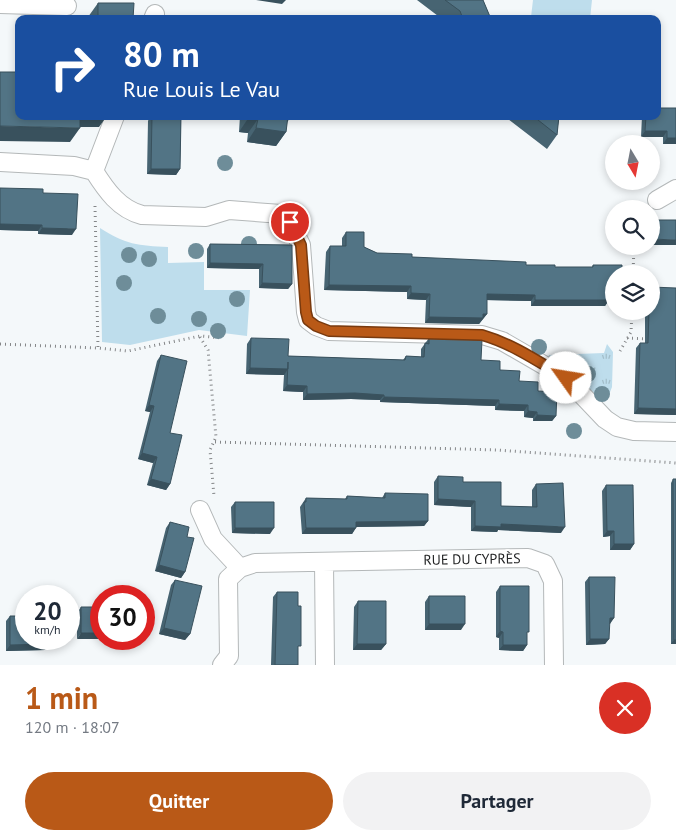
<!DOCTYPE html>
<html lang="fr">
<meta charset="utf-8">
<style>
body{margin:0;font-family:"PT Sans",sans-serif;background:#f2f2f3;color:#1f2937;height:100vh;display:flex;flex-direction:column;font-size:19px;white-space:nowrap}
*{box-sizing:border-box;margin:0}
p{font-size:16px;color:#747a83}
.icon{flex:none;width:28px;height:28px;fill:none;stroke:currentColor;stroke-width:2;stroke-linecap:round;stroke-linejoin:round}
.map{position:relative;height:665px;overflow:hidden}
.drawer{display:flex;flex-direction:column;background:#fff;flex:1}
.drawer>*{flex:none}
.hud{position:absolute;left:15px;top:15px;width:646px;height:105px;border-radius:10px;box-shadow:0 2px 8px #0003;background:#1a4fa0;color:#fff;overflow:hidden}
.needle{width:32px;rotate:170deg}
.controls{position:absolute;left:605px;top:135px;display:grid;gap:10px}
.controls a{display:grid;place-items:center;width:55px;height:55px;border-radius:50%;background:#fff;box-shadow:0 2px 8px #0003;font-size:25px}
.speed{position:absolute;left:15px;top:585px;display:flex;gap:10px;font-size:25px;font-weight:700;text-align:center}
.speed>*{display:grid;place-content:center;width:65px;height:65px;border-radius:50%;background:#fff;box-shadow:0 2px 8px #0003;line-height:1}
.speed small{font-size:12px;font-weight:400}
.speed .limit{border:8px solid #d22;background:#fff;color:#111}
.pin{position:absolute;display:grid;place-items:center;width:42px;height:42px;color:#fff;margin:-21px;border:2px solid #fff;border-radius:50%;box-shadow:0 1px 5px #0007}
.me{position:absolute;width:55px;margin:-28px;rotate:302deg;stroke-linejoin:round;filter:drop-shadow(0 0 4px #0008)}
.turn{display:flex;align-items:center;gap:18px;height:105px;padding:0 25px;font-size:22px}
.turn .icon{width:65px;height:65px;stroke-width:2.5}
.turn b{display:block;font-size:35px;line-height:42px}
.round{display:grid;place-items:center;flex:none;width:52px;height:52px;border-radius:26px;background:#f2f2f3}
.headline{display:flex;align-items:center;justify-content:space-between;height:85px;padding:0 25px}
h1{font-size:30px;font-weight:700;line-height:38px;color:#b95917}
.action{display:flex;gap:10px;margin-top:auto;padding:10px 25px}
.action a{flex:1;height:58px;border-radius:30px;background:#b95917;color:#fff;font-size:20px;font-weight:700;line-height:58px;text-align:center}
.action a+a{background:#f2f2f3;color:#1f2937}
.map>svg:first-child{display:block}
.grass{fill:url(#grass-tufts)}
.park{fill:#beddec}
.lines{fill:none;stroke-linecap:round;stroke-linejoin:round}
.street-casing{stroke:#b4b8b9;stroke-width:20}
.path{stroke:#848688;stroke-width:3;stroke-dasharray:1 4;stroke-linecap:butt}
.street{stroke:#fff;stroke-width:18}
.tree{fill:#6e8d99}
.wall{fill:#476472}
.shaded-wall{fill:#39515d}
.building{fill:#527485;stroke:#39515d}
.route-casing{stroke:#783a0f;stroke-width:12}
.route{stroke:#b95917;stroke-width:9}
.labels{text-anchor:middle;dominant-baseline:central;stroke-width:4;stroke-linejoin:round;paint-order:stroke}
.street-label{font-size:14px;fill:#232425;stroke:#fff}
</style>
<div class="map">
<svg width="676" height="665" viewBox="0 0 676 665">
<defs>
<pattern id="grass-tufts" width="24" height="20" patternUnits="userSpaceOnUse" patternTransform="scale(1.25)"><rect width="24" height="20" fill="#beddec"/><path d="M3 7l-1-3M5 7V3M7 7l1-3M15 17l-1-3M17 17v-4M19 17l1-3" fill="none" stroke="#a3beca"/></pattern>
</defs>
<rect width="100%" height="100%" fill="#f4f8fa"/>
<!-- grass -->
<path class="grass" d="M607 344 613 352 612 387 607 400 602 401 546 357 550 355 604 353Z"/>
<!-- park -->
<path class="park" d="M533 0H592L590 19H550L531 17Z
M100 228C124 244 139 246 168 247V263L204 262V290H250L247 336 199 330 130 345 102 342Z"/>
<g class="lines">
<!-- street casing -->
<g class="street-casing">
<path id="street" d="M0 4 67 6
M153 19 155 14
M0 162 74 166 94 171C106 190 119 209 142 215L206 217 229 210 281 214 290 223 301 245 306 312 308 320 316 326 329 331 482 335 502 341 566 378 605 419 617 427 634 431 676 432
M94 171 115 116
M657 200 676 189
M200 510 213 539 240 568
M324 562 325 665
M222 665 229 656 228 579 240 568 255 563 528 558 545 564 553 581 554 665"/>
</g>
<!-- path -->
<path class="path" d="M95 206 98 348
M633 274 634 246
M200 337 208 350 216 437 210 450 214 496
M627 338 648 339
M0 344 98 348 128 351 200 336 223 338
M620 351 631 332 632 311
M215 442 497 450 676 463"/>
<!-- street -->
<use href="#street" class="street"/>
</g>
<!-- trees -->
<g class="tree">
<circle cx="225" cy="163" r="8"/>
<circle cx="249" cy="244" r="8"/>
<circle cx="196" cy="251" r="8"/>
<circle cx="129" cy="255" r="8"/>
<circle cx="149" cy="259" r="8"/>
<circle cx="124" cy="283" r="8"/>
<circle cx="237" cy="299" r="8"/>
<circle cx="158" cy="316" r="8"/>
<circle cx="199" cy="319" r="8"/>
<circle cx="218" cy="331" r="8"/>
<circle cx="539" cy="347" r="8"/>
<circle cx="565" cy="365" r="8"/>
<circle cx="588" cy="374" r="8"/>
<circle cx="602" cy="394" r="8"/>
<circle cx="574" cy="431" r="8"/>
</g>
<!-- wall -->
<path class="wall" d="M417 0H483L491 19H442Z
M98 3 133 19H88V17Z
M676 108V144H663V137H641L642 116H658Z
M150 116H184L181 120 180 169 176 175 147 174 148 121Z
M240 116H292L287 122 286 132 276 146 247 142 248 133 239 132Z
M504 116H559L557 135 547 149Z
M0 188 43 193 72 235 38 234V231L0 230Z
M346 232 364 247 377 253 412 257 555 267H592L593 265 614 274V294H609V300L605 306H531V301L487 300V314L479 324 425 323 426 300 407 299V292L324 290 326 252 330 246H342V238Z
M210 244 292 245V284L288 289 259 288V269L207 268V249Z
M645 311H651L676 415 634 414 636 348 640 343H645Z
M251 338 288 356 403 360 406 356 421 357V349L429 338 481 360 538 391 556 416 552 421H533V418L524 417V411L495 410V406L380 402V400L351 399 303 400V392L283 391 284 375 246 374 247 344Z
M161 355 170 433V484L166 490 147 485 153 463 138 459 150 412 145 411 157 361Z
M438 476 463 482 501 506 532 507V490L536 484 561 533 498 530 497 532 471 531V507L434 505V482Z
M673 479H676V644H671V483Z
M606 485 634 544 630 550H610V536L603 537 602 491Z
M385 493 428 521 424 526 356 527 352 534H302L300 507 306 498 345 499 347 496 382 498Z
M235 502 270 534 232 533 231 507Z
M170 522 185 572 181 578 155 571 166 528Z
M589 577 614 618 609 624V639L605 644 586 645 585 582Z
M175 580 190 634 185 640 159 634 171 585Z
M500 586 527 635V645L523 651 499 650V638L496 637V592Z
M277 592 298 650V665H271L273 597Z
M429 596 461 630H425V602Z
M358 601 386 644 381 650H353L354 607Z
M81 607H101L77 639V613Z
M10 616 45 650 6 651V621Z"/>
<!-- shaded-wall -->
<path class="shaded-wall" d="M256 0H286L282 4Z
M77 116H107L99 127H70Z
M249 117 258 119 248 133 239 132Z
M0 126 80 128 70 142 0 141Z
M256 128 286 132 276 146 247 142Z
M645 131H667L663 137H641Z
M667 138H676V144H663Z
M151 169H180L176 175 147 174Z
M0 224 42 225 38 231 0 230Z
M42 228 76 229 72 235 38 234Z
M651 239 676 240V245H651Z
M210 263 263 264 259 269 207 268Z
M262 283 292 284 288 289 259 288Z
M329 285 411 286 407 292 324 290Z
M609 288H614V294L605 293Z
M411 293 430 294 426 300 407 299Z
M487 294 535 295 531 301 483 300Z
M535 300H609L605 306H531Z
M487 314 479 324 425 323 429 317Z
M250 368 288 369 284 375 246 374Z
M287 385 307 386 303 392 283 391Z
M355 393 384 395 380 400 351 399 303 400 307 394Z
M384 397 499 400 495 406 380 402Z
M499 404 528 405 524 411 495 410Z
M149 405 154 406 150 412 145 411Z
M638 408 676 409V415L634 414Z
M528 411 537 412 533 418 524 417Z
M537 415 556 416 552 421H533Z
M142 453 157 457 153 463 138 459Z
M151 479 170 484 166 490 147 485Z
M438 499 475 501 471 507 434 505Z
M428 521 424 526 352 527 356 522Z
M501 524 565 527 561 533 498 530 497 532 471 531 475 526Z
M235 528H274L270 534 232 533Z
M306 528H356L352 534H302Z
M607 531H614L610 536 603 537Z
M614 544H634L630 550H610Z
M159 565 185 572 181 578 155 571Z
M610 618H614L610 624H606Z
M429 624H465L461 630H425Z
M164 628 190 634 185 640 159 634Z
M500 631 503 632 499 638 496 637Z
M81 633H101L102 639H77Z
M590 639H609L605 644 586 645Z
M674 640H676V644H671Z
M49 644 45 650 6 651 10 645Z
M357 644H386L381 650H353Z
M503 645H527L523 651 499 650Z"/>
<!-- building -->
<path class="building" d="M445 0H483L491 19H463L460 11Z
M98 3H134L133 19H98Z
M0 72H19V116H80V128L0 126Z
M658 108H676V138H667V131H645L646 116H658Z
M152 116H181L180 169H151Z
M249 116H288L286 132 256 128 258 119 249 117Z
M533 116H559L557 135Z
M0 188 43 189V193L78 194 76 229 42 228V225L0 224Z
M652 220H676V240L651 239Z
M346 232H364V247L377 253 412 254V257L526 262V265H555V267H593V265H622V274H614V288H609V300H535V295L487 294V314H483V318L429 317 430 294 411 293V286L329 285 330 246H346Z
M210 244 292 245V284L262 283 263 264 210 263Z
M651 287 676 288V409L638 408 640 343H648L649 311H651Z
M251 338 289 339 288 356 405 360 406 356 424 357 425 343 429 344V338L482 340 481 360 500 361V370L520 371 519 381 538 382V391L557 392 556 416 537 415V412L528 411V405L499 404V400L384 397V395L355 393 307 394V386L287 385 288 362V369L250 368Z
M161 355 187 361 170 433 182 435 170 484 151 479 157 457 142 453 154 406 149 405Z
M438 476 463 477V482H501V506L537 507 536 484 563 483 565 527 501 524V527L475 526V501L438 499Z
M673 479H676V640H674Z
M606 485H633L634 544H614V531H607Z
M385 493 428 494V521L356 522V528H306L304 502H306V498L347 499V496L385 498Z
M235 502H274V528H235Z
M170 522 189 527 187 537 194 538 185 572 159 565Z
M589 577H615L614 618H610L609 639H590Z
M175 580 202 586 190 634 164 628Z
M500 586H529V632H527V645H503V632L500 631Z
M277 592H298V606H301V646H298V665H275Z
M429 596H465V624H429Z
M358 601H386V644H357Z
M81 607H101V633H81Z
M10 616H26V639H49V644L10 645Z"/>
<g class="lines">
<!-- route casing -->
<g class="route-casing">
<path id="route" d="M290 222 301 245 306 312 308 320 316 326 329 331 482 335C513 344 539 362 566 378"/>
</g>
<!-- route -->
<use href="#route" class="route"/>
</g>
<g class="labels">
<!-- street labels -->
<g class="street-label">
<text transform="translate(472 559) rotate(-1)">RUE DU CYPRÈS</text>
</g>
</g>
</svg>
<div class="controls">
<a><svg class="needle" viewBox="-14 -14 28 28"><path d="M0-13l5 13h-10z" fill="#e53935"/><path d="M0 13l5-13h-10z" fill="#747a83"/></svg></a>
<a><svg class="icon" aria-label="search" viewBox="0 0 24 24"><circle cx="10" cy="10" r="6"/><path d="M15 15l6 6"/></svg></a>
<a><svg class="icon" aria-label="layers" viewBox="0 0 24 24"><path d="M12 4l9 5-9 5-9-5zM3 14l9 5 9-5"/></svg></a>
</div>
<div class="speed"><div>20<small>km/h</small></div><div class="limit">30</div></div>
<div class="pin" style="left:290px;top:222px;background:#d93025"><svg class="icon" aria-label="arrive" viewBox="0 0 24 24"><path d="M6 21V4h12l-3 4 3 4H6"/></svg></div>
<svg class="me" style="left:566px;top:378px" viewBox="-20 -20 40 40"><circle r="19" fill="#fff"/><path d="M0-13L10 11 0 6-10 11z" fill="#b95917"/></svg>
<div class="hud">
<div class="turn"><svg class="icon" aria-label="right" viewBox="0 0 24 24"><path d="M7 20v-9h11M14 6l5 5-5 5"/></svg><div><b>80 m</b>Rue Louis Le Vau</div></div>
</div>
</div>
<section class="drawer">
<div class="headline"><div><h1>1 min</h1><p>120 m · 18:07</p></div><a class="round" style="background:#d93025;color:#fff"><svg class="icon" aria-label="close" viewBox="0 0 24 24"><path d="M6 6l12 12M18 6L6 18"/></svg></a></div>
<div class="action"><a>Quitter</a><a>Partager</a></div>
</section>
